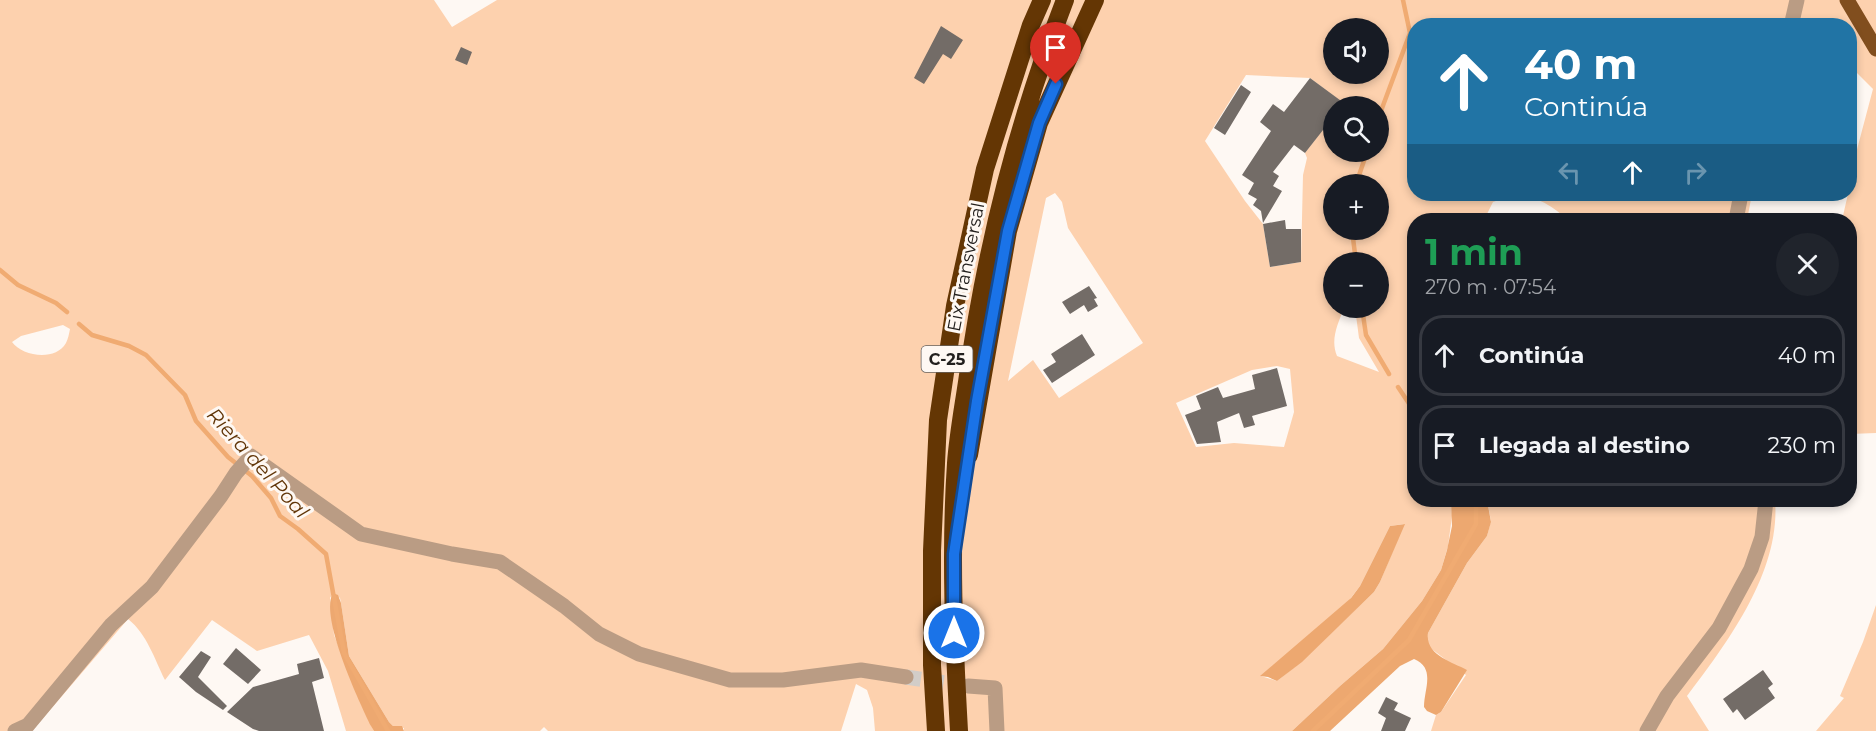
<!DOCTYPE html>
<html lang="es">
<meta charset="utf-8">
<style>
body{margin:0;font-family:Montserrat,sans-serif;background:#20242c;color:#f1f3f6;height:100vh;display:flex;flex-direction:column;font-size:22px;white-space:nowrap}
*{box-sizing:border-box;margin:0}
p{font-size:20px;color:#9ea1a6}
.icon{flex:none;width:33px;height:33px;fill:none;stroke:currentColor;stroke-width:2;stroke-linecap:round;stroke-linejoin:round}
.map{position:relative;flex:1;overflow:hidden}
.panel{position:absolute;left:1407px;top:213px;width:450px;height:294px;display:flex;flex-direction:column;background:#171b24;border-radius:24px;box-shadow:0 3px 9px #0003}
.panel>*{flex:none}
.top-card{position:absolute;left:1407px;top:18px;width:450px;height:183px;border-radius:24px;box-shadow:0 3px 9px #0003;background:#2174a5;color:#fff;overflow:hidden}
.fabs{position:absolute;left:1323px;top:18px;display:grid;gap:12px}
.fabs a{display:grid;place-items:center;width:66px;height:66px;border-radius:50%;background:#171b24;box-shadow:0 3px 9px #0003;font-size:30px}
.pin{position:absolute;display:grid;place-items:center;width:51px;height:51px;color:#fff;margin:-62px -26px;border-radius:50% 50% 50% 0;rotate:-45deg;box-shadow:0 0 6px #0007}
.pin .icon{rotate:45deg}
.me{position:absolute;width:66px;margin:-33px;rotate:0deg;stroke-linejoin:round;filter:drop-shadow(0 0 4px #0008)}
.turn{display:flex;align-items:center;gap:21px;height:126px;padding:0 18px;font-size:27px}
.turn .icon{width:78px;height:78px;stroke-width:2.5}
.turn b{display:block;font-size:42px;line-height:51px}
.lanes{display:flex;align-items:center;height:57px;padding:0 18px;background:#0003;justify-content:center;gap:30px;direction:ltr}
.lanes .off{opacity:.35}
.round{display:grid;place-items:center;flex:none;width:63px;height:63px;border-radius:32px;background:#20242c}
.overview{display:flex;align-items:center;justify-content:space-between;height:102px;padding:0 18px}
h1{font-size:36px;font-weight:700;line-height:45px;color:#1e9e55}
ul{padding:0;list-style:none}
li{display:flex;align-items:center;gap:18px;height:81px;margin:0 12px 9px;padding:0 6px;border:3px solid #363941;border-radius:24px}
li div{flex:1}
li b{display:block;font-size:22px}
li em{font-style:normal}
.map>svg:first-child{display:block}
.green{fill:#fdd1ae;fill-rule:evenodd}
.forest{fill:#eda870}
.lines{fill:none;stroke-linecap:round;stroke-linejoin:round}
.stream{stroke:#f0ab72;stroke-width:4.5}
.building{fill:#736c67}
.minor-tunnel{stroke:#d2cdc8;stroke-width:15;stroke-dasharray:15 8;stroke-linecap:butt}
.minor{stroke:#ba9c84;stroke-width:15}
.major{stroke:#814e1e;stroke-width:15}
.highway{stroke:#643604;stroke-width:18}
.route-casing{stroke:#114b97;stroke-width:15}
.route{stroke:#1a73e8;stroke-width:10}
.labels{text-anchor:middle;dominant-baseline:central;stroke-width:6;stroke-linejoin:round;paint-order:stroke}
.shield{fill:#fef8f3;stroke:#65615e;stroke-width:1.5}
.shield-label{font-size:16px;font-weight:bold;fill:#23201e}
.street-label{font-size:18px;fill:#23201e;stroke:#fef8f3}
.water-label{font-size:20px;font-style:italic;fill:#613507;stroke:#fef8f3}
</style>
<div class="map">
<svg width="1876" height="731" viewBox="0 0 1876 731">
<rect width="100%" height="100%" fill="#fef8f3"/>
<!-- green -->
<path class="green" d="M0 0H434L452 27 497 0H1876V433L1850 434V220H1842L1848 194H1850L1855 157 1873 89 1850 66V26L1817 25 1814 21 1802 26H1414V194H1752L1747 220H1566C1562 214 1555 209 1548 205 1528 193 1514 195 1493 202L1484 220H1414V500H1451L1452 516 1448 546 1441 570 1422 601 1383 649 1340 686 1292 731H875L873 708 867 690 856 684 841 731H548L544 727 540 731H404V728L393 726 389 722 349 656 341 603 340 598 333 593 330 598 334 635 362 706 374 731H346L328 671 309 635 257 651 212 620 165 680C155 660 147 634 128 619L32 731H0ZM1334 28H1378V74H1334ZM1246 75 1310 78 1343 103 1340 106H1378V152H1334L1333 116 1305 153 1307 158 1303 175 1301 262 1270 267 1263 224 1245 201 1205 141ZM1334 184H1378V230H1334ZM1055 193 1062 202 1068 228 1143 343 1059 398 1033 360 1008 381 1046 198ZM1334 262H1378V308H1355L1359 338 1379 372 1337 356C1330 339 1338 324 1344 308H1334ZM63 325 70 329C69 334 68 339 66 343 55 362 22 356 12 342L21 336ZM1277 366 1290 369 1294 412 1284 447 1234 443 1196 447 1176 403 1252 370ZM1404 524 1380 582 1374 592 1302 661 1277 681 1261 676 1347 603 1360 586 1390 526Z
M1487 500H1775C1781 571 1728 642 1687 696L1709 731H1431L1436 715 1441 712 1466 675 1429 647 1427 643 1428 633 1467 563 1487 536 1491 521Z
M1876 605V731H1816L1844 698 1840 696 1863 642Z"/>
<!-- forest -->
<path class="forest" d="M1451 500H1487L1491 522 1487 536 1467 563 1428 633C1425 655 1452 662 1467 670L1441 712 1436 715 1427 711 1424 707C1424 689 1436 668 1414 659L1400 666 1330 731H1292L1340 686 1383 649 1422 601 1441 570 1447 550 1452 526Z
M1405 524 1380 582 1374 592 1302 662 1277 681 1268 677 1260 676 1351 598 1360 586 1390 526Z
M333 593 338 595 341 603 349 656 389 722 393 726H402L404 731H374L371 726C359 701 319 616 333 593Z"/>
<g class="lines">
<!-- stream -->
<path class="stream" d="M1378 119 1410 33 1403 0
M1356 184 1367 152
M1352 230 1356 262
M0 270 18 285 56 303 67 312
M1362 308 1366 335 1389 374
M79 324 92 335 129 346 146 355 185 395 196 421 228 457 252 476 271 498 280 516 298 529 326 554 344 653 388 731
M1398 387 1414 411
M1313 731 1409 640 1476 524V506L1472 500"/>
</g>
<!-- building -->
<path class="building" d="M941 26 963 40 951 59 943 54 924 84 914 78Z
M461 47 472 52 467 65 455 60Z
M1310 78 1348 106H1334V116L1305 153 1294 145 1273 172 1279 176 1273 186 1282 191 1263 223 1261 211 1253 205 1257 199 1248 194 1254 183 1242 175 1271 131 1260 122 1273 104 1284 112Z
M1241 85 1251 92 1225 135 1214 128Z
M1285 220 1286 229H1301V262L1270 267 1263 224Z
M1089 286 1097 298 1094 299 1098 306 1088 312 1084 305 1070 314 1062 302Z
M1082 334 1095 355 1052 383 1043 370 1056 362 1051 354Z
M1277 368 1287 406 1252 416 1255 425 1244 428 1239 413 1217 422 1221 442 1197 444 1185 415 1201 409 1196 396 1218 387 1223 398 1255 389 1252 375Z
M236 648 261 670 248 684 223 664Z
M201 651 211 657 198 677 227 706 223 710 196 692 179 677Z
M319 658 324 678 312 682 324 731H259L253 729 227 712 253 687 299 674 297 664Z
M1763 670 1773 684 1768 688 1775 698 1745 720 1737 709 1733 713 1723 699Z
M1386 697 1398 703 1394 710 1411 718 1405 731H1381L1386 718 1378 713Z"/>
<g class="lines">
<!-- minor-tunnel -->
<path class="minor-tunnel" d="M906 677 965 686"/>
<!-- minor -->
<path class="minor" d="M1791 26 1797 0
M1736 220 1741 194
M968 686 995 688 997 731
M15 731 28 725 111 625 152 587 221 496 236 473 251 456 361 534 452 554 500 562 564 606 599 634 639 654 730 680H783L861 670 906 677
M1647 731 1667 696 1719 628 1751 569 1762 537 1766 500"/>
<!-- major -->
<path class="major" d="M1847 0 1876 49"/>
<!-- highway -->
<path class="highway" d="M969 455 1008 231 1039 123 1095 0
M936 731 932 665V551L938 420 955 306 985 169 1031 25 1042 0
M959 731C954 642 950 552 956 463 958 436 963 409 967 382 985 251 1017 123 1065 0"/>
</g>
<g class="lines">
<!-- route casing -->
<g class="route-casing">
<path id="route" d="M954 633V554L977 401 1008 231 1039 123 1056 84"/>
</g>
<!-- route -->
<use href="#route" class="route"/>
</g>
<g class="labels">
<!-- shield labels -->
<rect class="shield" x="921.5" y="346" width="51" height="26" rx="4.5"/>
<g class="shield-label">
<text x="947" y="359">C-25</text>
</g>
<!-- street labels -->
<g class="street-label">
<text transform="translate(966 267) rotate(-79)">Eix Transversal</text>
</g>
<!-- water labels -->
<g class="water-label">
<text transform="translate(258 463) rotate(48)">Riera del Poal</text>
</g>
</g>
</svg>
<div class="fabs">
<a><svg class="icon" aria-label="sound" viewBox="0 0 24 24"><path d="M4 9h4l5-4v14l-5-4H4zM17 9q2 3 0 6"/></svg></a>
<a><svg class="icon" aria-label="search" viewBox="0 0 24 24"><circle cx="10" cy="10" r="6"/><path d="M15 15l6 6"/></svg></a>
<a>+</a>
<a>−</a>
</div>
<div class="pin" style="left:1056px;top:84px;background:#d93025"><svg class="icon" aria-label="arrive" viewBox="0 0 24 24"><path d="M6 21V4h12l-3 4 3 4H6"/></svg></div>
<svg class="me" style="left:954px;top:633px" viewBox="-20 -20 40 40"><circle r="17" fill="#1a73e8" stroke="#fff" stroke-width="3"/><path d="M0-11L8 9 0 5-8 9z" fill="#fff"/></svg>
<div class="top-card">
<div class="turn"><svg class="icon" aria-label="ahead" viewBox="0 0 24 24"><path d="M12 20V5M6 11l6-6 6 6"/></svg><div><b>40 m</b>Continúa</div></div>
<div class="lanes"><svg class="icon off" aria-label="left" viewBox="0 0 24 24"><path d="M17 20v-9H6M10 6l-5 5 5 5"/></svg><svg class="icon" aria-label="ahead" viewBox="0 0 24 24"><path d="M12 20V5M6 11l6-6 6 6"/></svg><svg class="icon off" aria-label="right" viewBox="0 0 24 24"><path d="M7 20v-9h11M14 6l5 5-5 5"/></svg></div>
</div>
<section class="panel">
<div class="overview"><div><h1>1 min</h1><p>270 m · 07:54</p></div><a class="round"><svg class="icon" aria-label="close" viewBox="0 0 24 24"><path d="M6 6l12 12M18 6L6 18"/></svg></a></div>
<ul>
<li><svg class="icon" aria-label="ahead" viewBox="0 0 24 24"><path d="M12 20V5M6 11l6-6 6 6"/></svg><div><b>Continúa</b></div><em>40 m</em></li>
<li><svg class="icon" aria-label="arrive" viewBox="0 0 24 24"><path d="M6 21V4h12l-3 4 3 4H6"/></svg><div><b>Llegada al destino</b></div><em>230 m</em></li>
</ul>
</section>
</div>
